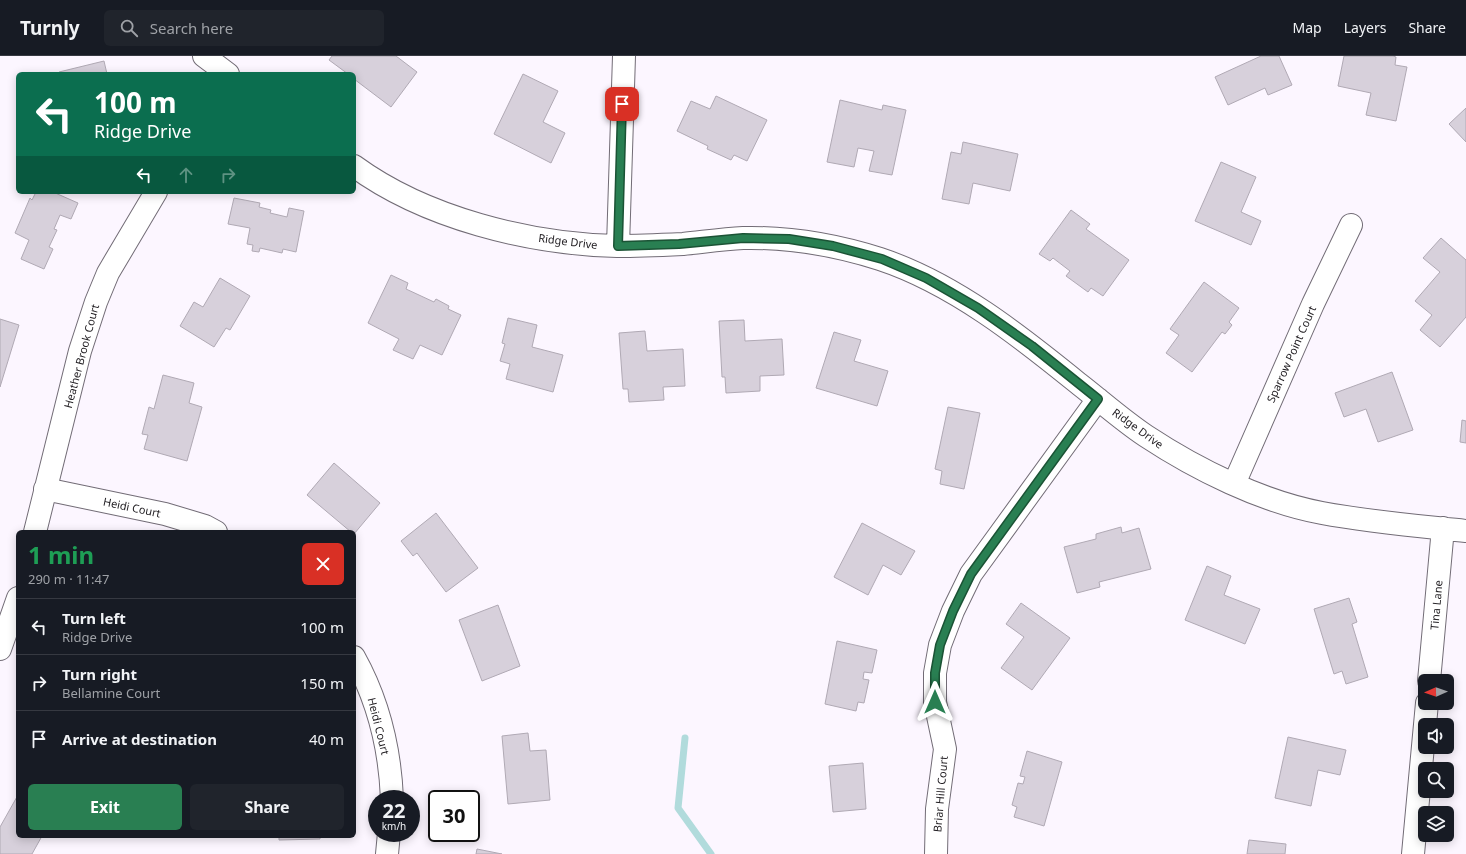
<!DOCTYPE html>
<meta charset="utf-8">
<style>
body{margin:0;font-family:"Noto Sans",sans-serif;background:#20242c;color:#f1f3f6;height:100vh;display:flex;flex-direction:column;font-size:15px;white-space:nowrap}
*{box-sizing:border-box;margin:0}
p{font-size:13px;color:#9ea1a6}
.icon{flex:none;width:22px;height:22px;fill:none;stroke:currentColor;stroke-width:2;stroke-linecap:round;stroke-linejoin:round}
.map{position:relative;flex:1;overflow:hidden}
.side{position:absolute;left:16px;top:474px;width:340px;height:308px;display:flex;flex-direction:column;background:#171b24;border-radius:6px;box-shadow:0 2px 10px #0003}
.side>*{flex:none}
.guide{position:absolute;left:16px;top:16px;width:340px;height:122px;border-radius:6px;box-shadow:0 2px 10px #0003;background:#0b6e4f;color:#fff;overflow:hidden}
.needle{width:26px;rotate:268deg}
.controls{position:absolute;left:1418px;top:618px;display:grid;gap:8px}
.controls a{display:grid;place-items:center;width:36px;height:36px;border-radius:6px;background:#171b24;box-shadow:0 2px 10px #0003;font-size:20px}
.speed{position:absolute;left:368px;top:734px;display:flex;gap:8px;font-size:20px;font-weight:700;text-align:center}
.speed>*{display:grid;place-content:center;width:52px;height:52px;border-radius:50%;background:#171b24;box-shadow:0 2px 10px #0003;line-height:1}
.speed small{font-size:10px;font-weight:400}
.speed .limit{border:2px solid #111;border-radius:6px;background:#fff;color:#111}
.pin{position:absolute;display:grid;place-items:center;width:34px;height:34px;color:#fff;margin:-17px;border-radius:8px;box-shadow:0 2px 6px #0006}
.me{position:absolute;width:44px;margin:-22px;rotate:0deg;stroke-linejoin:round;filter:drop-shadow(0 0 3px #0008)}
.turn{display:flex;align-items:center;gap:14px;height:84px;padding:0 12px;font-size:18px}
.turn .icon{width:52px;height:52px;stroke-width:2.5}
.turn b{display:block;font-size:28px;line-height:34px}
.lanes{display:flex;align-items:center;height:38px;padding:0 12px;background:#0003;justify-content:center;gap:20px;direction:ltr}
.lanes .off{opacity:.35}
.round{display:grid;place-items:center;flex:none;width:42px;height:42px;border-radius:6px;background:#20242c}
.headline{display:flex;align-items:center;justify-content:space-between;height:68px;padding:0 12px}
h1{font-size:24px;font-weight:700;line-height:30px;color:#1e9e55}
.action{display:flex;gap:8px;margin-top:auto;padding:8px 12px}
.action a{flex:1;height:46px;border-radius:6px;background:#297f52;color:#fff;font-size:16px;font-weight:700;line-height:46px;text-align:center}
.action a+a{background:#20242c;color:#f1f3f6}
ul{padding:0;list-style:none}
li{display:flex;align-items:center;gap:12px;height:56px;padding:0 12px;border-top:1px solid #363941}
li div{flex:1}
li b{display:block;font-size:15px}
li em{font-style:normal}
header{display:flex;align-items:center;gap:24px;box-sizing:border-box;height:56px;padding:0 20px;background:#171b24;border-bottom:1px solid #363941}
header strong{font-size:19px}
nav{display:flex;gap:22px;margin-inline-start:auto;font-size:14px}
.search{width:280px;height:36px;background:#20242c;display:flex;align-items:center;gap:10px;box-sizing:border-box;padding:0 14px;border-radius:6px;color:#9ea1a6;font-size:15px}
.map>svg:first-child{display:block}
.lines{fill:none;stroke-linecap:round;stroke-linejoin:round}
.stream{stroke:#b1dbdc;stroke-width:7}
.building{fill:#d7d0db;stroke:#b0a9b4}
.street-casing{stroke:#726c76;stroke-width:24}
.street{stroke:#fff;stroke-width:22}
.route-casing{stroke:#1b5335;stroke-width:10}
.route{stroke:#297f52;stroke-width:7}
.labels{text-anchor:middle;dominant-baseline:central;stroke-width:4;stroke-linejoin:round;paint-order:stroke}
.street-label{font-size:11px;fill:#252226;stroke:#fff}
</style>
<header>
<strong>Turnly</strong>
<div class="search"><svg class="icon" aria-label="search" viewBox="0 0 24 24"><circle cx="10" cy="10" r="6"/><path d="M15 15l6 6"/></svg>Search here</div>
<nav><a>Map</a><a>Layers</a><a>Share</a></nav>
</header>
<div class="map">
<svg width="1466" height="798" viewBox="0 0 1466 798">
<rect width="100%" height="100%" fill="#fcf6ff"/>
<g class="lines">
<!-- stream -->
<path class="stream" d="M685 682 678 752 711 798"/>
</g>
<!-- building -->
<path class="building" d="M332 0H396L417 16 391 51 354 23V18H348L329 4Z
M1261 0H1279L1292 29 1268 39 1265 32 1228 49 1215 21Z
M1344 0H1393L1396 1 1395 9 1407 11 1396 65 1366 59 1371 37 1338 30Z
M104 5 107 18H59V16Z
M523 18 558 35 543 66 565 77 551 107 494 78Z
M716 40 767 64 747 105 734 99 731 104 707 93 708 90 677 75 691 45 710 53Z
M840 44 882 54 883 49 906 54 892 119 869 115 874 95 858 92 854 111 827 106Z
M1466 52V86L1449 68Z
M963 86 1018 98 1010 135 973 127 969 148 942 143 951 96 961 98Z
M1221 106 1256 121 1241 156 1261 165 1251 189 1195 165Z
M36 136H53L78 147 71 163 60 159 54 173 57 174 49 191 53 193 44 213 21 203 29 184 15 177 30 142 32 144Z
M234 142 260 147 259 151 271 154 270 157 287 161 289 152 304 155 296 196 283 193 282 197 260 192 259 196 252 195 253 189 247 188 250 172 228 168Z
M1071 154 1090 168 1086 173 1129 204 1103 240 1091 232 1088 236 1066 220 1070 215 1053 202 1050 205 1039 198Z
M1441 182 1466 204V261L1440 291 1420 274 1432 259 1415 245 1440 216 1423 202Z
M391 219 408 227 406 233 434 246 436 243 449 250 448 253 461 259 442 299 420 289 413 303 393 294 399 283 368 267Z
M220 222 250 240 230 274 226 272 214 291 180 270 194 246 203 251Z
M1204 226 1239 252 1229 266 1232 269 1225 278 1222 276 1192 316 1166 297 1179 279 1170 273Z
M508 262 537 269 532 291 563 299 553 336 506 323 510 308 500 305 505 288 502 287Z
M0 263 19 269 0 331Z
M744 264 745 285 782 283 784 319 760 320V335L726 337 725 321H722L719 265Z
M645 275 647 295 683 293 685 330 663 331 664 344 629 346 628 333H623L619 277Z
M834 276 861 284 854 305 888 315 877 350 816 332Z
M1392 316 1413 374 1378 386 1366 353 1344 361 1335 337Z
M163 319 194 327 189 347 202 351 187 405 144 393 148 379 142 378 149 351 154 353Z
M948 351 980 357 964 433 940 428 942 415 935 413Z
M1462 364 1466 365V387L1460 386Z
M334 407 380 447 354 478V476H351L307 439Z
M436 457 478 512 446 536 417 497 413 500 401 485Z
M862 467 915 495 901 519 883 509 868 539 834 521Z
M1121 471 1122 477 1139 472 1151 513 1099 526 1100 531 1077 537 1064 491 1096 483V478Z
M1207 510 1231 520 1224 539 1260 553 1245 588 1185 564Z
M1349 542 1357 566 1352 568 1368 621 1346 628 1342 615 1334 618 1314 553Z
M1021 547 1070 582 1032 634 1001 612 1024 581 1006 568Z
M498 549 520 610 482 625 459 564Z
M837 585 877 594 872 617 864 616 863 623 869 624 864 647 858 646 856 655 825 648Z
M528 677 530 695 546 694 550 744 508 748 502 680Z
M1288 681 1346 694 1340 719 1318 714 1311 750 1275 742Z
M1027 695 1062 706 1044 770 1014 761 1017 751 1012 749 1018 727 1023 728 1025 721 1020 720Z
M863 707 866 753 833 756 829 710Z
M18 739V780H42L32 798H0V771Z
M279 780H320V783L279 784Z
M1249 784 1286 788 1285 798H1247Z
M477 793 502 798H476Z"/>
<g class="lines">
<!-- street casing -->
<g class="street-casing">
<path id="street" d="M204 0 228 18
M354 110C425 162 529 188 617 190 638 190 661 189 683 188 703 186 723 183 743 182 789 181 836 189 880 203 953 227 1020 280 1079 328 1101 345 1122 364 1146 380 1196 413 1262 446 1322 457 1370 466 1418 470 1466 475
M618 190 624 0
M1234 428 1313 248 1351 169
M45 433 165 458 205 470 216 476
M35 476 80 295 96 246 108 217 156 136
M0 593 18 542
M354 601C378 644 390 693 392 743
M1429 625 1443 472
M387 798 389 777
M936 798 937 753 945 693 935 646V617L940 589 953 555 971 518 1098 343
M1413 798 1427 647"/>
</g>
<!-- street -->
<use href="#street" class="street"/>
</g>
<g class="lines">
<!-- route casing -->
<g class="route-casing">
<path id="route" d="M622 48 618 190 679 188 743 182 789 183 833 190 882 203 926 222 978 252 1032 290 1098 343 971 518 953 555 940 589 935 617V646"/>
</g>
<!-- route -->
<use href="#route" class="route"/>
</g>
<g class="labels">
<!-- street labels -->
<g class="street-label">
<text transform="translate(568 185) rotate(7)">Ridge Drive</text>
<text transform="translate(1291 298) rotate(-66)">Sparrow Point Court</text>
<text transform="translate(81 300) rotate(-75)">Heather Brook Court</text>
<text transform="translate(1138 372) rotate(36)">Ridge Drive</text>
<text transform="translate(132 451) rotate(12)">Heidi Court</text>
<text transform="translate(1436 549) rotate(-85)">Tina Lane</text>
<text transform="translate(379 670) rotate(76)">Heidi Court</text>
<text transform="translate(940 738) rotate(-85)">Briar Hill Court</text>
</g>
</g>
</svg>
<div class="controls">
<a><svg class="needle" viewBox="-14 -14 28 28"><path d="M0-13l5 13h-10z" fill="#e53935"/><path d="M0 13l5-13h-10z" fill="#9ea1a6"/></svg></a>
<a><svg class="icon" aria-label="sound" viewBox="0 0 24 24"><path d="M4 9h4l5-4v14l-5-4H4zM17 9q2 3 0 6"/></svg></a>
<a><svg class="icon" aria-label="search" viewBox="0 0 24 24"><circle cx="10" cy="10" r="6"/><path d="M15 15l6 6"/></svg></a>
<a><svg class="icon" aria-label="layers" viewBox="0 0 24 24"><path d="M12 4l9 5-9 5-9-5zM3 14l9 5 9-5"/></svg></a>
</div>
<div class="speed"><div>22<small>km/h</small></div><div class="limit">30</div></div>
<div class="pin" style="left:622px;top:48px;background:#d93025"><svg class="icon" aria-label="arrive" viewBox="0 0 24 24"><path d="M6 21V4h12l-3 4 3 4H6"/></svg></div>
<svg class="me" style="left:935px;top:646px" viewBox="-20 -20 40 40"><path d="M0-17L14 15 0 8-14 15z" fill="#297f52" stroke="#fff" stroke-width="4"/></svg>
<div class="guide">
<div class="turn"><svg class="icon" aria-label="left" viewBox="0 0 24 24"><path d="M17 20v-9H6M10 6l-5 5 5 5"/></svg><div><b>100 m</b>Ridge Drive</div></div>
<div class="lanes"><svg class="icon" aria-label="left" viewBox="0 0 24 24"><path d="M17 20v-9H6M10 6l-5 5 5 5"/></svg><svg class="icon off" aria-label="ahead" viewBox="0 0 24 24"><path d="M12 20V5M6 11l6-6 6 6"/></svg><svg class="icon off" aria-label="right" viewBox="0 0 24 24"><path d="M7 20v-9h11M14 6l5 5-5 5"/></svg></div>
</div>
<section class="side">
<div class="headline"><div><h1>1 min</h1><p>290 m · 11:47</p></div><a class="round" style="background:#d93025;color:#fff"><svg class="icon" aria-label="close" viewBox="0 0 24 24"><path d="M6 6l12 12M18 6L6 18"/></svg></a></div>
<ul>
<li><svg class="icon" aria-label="left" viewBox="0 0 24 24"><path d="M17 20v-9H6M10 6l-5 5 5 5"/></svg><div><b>Turn left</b><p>Ridge Drive</p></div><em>100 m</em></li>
<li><svg class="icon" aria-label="right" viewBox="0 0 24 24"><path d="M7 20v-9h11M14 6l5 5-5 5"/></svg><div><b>Turn right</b><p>Bellamine Court</p></div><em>150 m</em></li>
<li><svg class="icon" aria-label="arrive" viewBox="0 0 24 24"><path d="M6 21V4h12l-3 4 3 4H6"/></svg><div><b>Arrive at destination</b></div><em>40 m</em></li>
</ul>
<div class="action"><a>Exit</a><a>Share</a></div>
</section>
</div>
